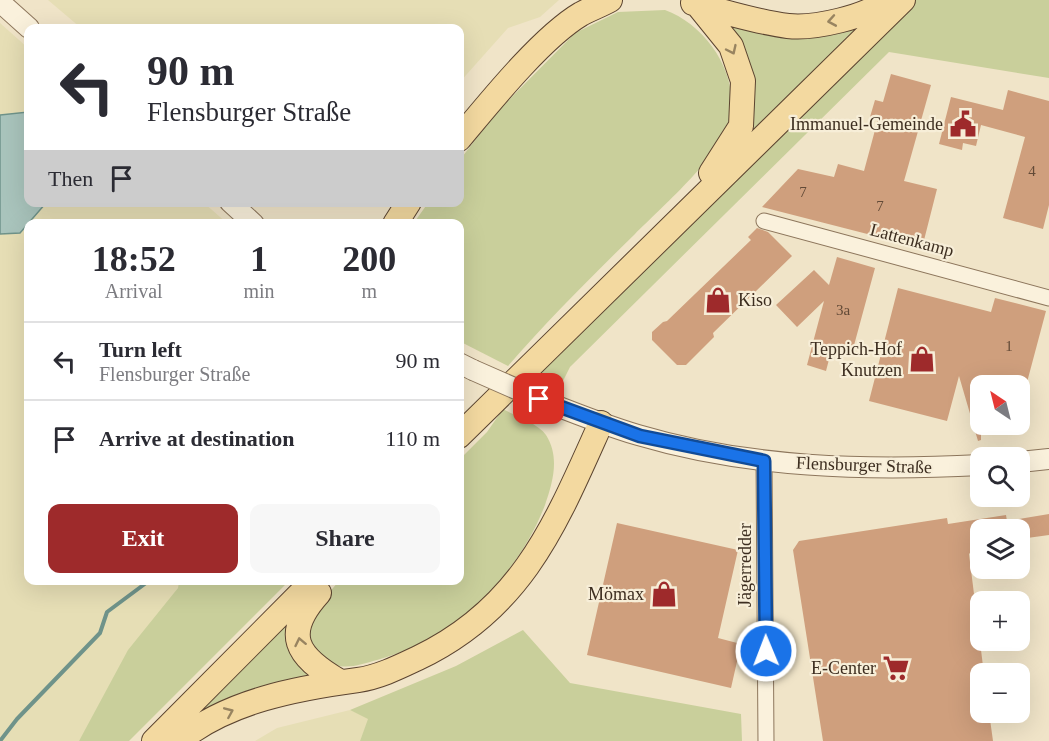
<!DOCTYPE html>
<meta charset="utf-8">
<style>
body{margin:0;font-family:Georgia,serif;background:#f7f7f7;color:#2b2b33;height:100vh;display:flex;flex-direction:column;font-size:22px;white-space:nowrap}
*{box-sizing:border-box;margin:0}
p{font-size:20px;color:#7c7c81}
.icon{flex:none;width:33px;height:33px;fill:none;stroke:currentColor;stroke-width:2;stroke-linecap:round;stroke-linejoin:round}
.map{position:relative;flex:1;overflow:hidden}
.side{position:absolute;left:24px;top:219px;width:440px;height:366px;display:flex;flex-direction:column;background:#fff;border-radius:12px;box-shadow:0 6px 24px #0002}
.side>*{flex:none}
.hud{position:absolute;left:24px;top:24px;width:440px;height:183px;border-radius:12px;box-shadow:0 6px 24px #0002;background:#fff;color:#2b2b33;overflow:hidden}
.needle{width:39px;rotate:325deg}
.fabs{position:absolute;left:970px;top:375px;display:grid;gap:12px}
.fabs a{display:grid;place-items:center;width:60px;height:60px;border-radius:12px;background:#fff;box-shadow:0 6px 24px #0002;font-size:30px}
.pin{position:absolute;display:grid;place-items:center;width:51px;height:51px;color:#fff;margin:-26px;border-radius:12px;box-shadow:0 3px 9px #0006}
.me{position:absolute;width:66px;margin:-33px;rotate:359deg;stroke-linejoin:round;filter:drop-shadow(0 0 4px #0008)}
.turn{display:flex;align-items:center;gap:21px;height:126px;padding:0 24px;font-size:27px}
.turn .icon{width:78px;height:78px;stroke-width:2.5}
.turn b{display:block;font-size:42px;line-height:51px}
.then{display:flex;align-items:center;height:57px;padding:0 24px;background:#0003;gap:12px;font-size:22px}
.eta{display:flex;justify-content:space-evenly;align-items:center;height:102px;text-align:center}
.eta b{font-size:36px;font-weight:600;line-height:42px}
.button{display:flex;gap:12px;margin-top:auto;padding:12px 24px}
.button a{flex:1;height:69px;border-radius:12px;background:#9e2a2b;color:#fff;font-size:24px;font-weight:600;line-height:69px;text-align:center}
.button a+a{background:#f7f7f7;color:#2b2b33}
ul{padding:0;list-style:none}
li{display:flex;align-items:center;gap:18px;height:78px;padding:0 24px;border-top:2px solid #e1e1e2}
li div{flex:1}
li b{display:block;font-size:22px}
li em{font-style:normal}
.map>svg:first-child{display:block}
.farmland{fill:#e6deb5}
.green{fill:#c9cf9b}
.water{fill:#a9c4bc;stroke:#6f938a;stroke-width:1.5}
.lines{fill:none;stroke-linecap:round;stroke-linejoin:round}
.stream{stroke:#6f938a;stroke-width:4}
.building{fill:#cf9f7d}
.minor-casing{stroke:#8d765c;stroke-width:17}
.tertiary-casing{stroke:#8d765c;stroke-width:22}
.primary-casing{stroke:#5b4430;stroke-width:26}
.minor{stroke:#faf1dc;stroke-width:15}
.tertiary{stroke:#faf1dc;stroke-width:20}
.primary{stroke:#f3d9a0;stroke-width:24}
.tertiary-bridge-casing{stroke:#8d765c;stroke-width:22;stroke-linecap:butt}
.tertiary-bridge{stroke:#faf1dc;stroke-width:20}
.oneway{stroke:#988460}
.route-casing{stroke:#114b97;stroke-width:15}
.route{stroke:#1a73e8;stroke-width:10}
.labels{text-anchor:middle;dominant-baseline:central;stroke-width:4.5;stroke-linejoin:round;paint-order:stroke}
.number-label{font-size:15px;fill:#624a37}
.poi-label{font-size:18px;fill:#3d2e20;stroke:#f7eed8;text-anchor:end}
.street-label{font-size:18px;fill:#3d2e20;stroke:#f7eed8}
</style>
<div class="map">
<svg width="1049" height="741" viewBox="0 0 1049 741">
<rect width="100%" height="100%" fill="#f0e4c8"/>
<!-- farmland -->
<path class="farmland" d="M48 0H559L540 17 508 28 459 83V28H81Z
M0 23 28 48V202L204 203 227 223 28 224V580L179 581 178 588 79 741H0Z
M350 710 369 718 360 741H255L277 728Z"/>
<!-- green -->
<path class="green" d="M912 0H1049V78L889 52 570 367 561 385 536 374Z
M665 10C707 25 742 77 729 123 720 156 660 209 635 234 591 277 548 320 508 366L459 341V224H413L428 203 459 202V161L496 113 575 33 618 12Z
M711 12 868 19 736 151 745 121Z
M503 409C515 416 538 423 546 435 560 457 553 482 545 505 517 578 453 640 377 660 362 664 347 670 332 664 322 660 316 650 309 642V616L339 581 459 580V460L487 432Z
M179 581H289L129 741H79L128 650 178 588Z
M287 623 318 678 198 715 203 708Z
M523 630 570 683 741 714 742 741H360L368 719 350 710 456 666Z"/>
<!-- water -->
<path class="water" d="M28 112V202L46 203 20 233 0 234V115Z"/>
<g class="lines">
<!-- stream -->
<path class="stream" d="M0 741 17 719 100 633 107 612 150 580"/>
</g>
<!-- building -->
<path class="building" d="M891 74 931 85 904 181 937 189 922 248 762 207 798 169 834 177 838 164 864 171 878 119 870 117 875 100 883 102Z
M1008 90 1049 101V205L1043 229 1003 218 1025 137 981 125 976 146 963 143 962 150 939 144 951 97 1003 110Z
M757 228 768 232 792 256 713 333 714 337 686 365H677L652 340V332L663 322 667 321 751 240 748 237Z
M837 257 875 268 853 349 833 344 826 371 807 365 824 301 797 327 776 305 814 270 829 285Z
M898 288 991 312 995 298 1046 311 1026 386H981V440L978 441 959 376 947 421 869 401Z
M1049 514V535L1020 539V530H981V540L969 554 984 674H981V712H989L993 741H823L793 550 799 541 947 518 948 524 1006 515 1007 521Z
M617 523 738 550 718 638 741 644 731 688 587 655Z"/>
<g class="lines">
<!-- minor casing -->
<g class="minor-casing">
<path id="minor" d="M764 221 1049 298
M764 461 766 741"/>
</g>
<!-- tertiary casing -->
<g class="tertiary-casing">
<path id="tertiary" d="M0 2 29 28
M230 202 254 224
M459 363 473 370
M539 399C572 412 604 425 638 435 749 468 866 471 981 465
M1020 462 1049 459"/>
</g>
<!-- primary casing -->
<g class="primary-casing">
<path id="primary" d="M693 3C723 12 757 22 788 26 813 29 868 17 886 0
M697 4 731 46 743 81 741 126 711 173
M459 139C489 103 542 37 581 14 590 9 601 5 610 0
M395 224 409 202
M459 436 903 0
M319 593C282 634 296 656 339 681
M154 741 314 580
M179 741C227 701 298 688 358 680 379 677 399 667 418 658 523 608 556 523 601 423"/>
</g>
<!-- minor -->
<use href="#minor" class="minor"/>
<!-- tertiary -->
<use href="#tertiary" class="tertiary"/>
<!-- primary -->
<use href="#primary" class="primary"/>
<!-- tertiary-bridge casing -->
<g class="tertiary-bridge-casing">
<path id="tertiary-bridge" d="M473 370 539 399"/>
</g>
<!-- tertiary-bridge -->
<use href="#tertiary-bridge" class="tertiary-bridge"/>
</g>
<!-- one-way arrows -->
<defs><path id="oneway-chevron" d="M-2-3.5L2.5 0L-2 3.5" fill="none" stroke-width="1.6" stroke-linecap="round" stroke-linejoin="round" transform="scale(1.5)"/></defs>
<g class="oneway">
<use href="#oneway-chevron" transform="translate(832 21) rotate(170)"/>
<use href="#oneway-chevron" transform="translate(732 50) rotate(65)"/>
<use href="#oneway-chevron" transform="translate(300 642) rotate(-102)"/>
<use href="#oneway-chevron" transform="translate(229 712) rotate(-23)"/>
</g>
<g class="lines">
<!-- route casing -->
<g class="route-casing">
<path id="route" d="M539 399 640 436 764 461 766 651"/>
</g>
<!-- route -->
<use href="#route" class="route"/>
</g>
<!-- icons -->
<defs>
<g id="civic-bare" transform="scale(2.07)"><path d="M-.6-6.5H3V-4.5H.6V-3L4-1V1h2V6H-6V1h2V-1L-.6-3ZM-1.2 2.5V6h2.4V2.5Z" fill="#9e2a2b" stroke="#f7eed8" stroke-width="2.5" paint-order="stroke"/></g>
<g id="shop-bare" transform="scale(2.07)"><path d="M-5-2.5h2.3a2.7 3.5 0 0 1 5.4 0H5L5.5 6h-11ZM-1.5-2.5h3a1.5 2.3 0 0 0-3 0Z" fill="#9e2a2b" stroke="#f7eed8" stroke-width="2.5" paint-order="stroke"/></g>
<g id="supermarket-bare" transform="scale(2.07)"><path d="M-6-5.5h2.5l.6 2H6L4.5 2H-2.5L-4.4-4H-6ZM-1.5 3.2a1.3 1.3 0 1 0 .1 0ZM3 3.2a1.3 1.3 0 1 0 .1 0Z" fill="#9e2a2b" stroke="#f7eed8" stroke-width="2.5" paint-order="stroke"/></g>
</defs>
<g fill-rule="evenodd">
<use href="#civic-bare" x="963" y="124"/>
<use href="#shop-bare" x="718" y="300"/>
<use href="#shop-bare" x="922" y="359"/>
<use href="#shop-bare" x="664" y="594"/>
<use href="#supermarket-bare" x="896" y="668"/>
</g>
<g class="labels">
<!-- number labels -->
<g class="number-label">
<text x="1032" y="171">4</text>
<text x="803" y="192">7</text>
<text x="880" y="206">7</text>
<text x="843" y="310">3a</text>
<text x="1009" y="346">1</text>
</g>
<!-- poi labels -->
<g class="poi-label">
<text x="943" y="124">Immanuel-Gemeinde</text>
<text x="738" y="300" text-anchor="start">Kiso</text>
<text x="902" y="349">Teppich-Hof<tspan x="902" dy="21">Knutzen</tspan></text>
<text x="644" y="594">Mömax</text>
<text x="876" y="668">E-Center</text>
</g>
<!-- street labels -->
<g class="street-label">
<text transform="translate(912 240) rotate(15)">Lattenkamp</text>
<text transform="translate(864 465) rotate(2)">Flensburger Straße</text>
<text transform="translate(745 565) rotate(-90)">Jägerredder</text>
</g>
</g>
</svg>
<div class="fabs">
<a><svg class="needle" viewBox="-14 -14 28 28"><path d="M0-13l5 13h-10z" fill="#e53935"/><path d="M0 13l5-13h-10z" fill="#7c7c81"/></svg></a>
<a><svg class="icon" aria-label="search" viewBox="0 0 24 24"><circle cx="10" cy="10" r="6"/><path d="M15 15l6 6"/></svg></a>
<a><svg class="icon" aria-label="layers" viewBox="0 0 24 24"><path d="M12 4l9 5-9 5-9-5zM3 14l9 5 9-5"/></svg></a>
<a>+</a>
<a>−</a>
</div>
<div class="pin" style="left:539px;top:399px;background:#d93025"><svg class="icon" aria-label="arrive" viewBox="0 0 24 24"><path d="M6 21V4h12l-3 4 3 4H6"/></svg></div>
<svg class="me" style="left:766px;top:651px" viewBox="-20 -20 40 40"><circle r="17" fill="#1a73e8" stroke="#fff" stroke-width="3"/><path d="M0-11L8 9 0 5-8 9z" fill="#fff"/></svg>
<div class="hud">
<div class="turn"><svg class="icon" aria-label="left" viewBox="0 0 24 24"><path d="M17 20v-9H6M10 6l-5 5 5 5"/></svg><div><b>90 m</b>Flensburger Straße</div></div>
<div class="then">Then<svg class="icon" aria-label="arrive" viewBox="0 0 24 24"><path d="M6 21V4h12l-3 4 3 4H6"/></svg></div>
</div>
<section class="side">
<div class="eta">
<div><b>18:52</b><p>Arrival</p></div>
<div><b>1</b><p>min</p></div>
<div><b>200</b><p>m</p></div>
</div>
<ul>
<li><svg class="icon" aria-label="left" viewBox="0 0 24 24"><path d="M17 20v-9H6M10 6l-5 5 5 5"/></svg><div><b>Turn left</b><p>Flensburger Straße</p></div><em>90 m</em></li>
<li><svg class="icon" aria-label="arrive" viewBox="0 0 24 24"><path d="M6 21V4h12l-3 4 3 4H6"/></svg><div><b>Arrive at destination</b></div><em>110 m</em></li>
</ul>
<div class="button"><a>Exit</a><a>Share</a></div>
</section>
</div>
